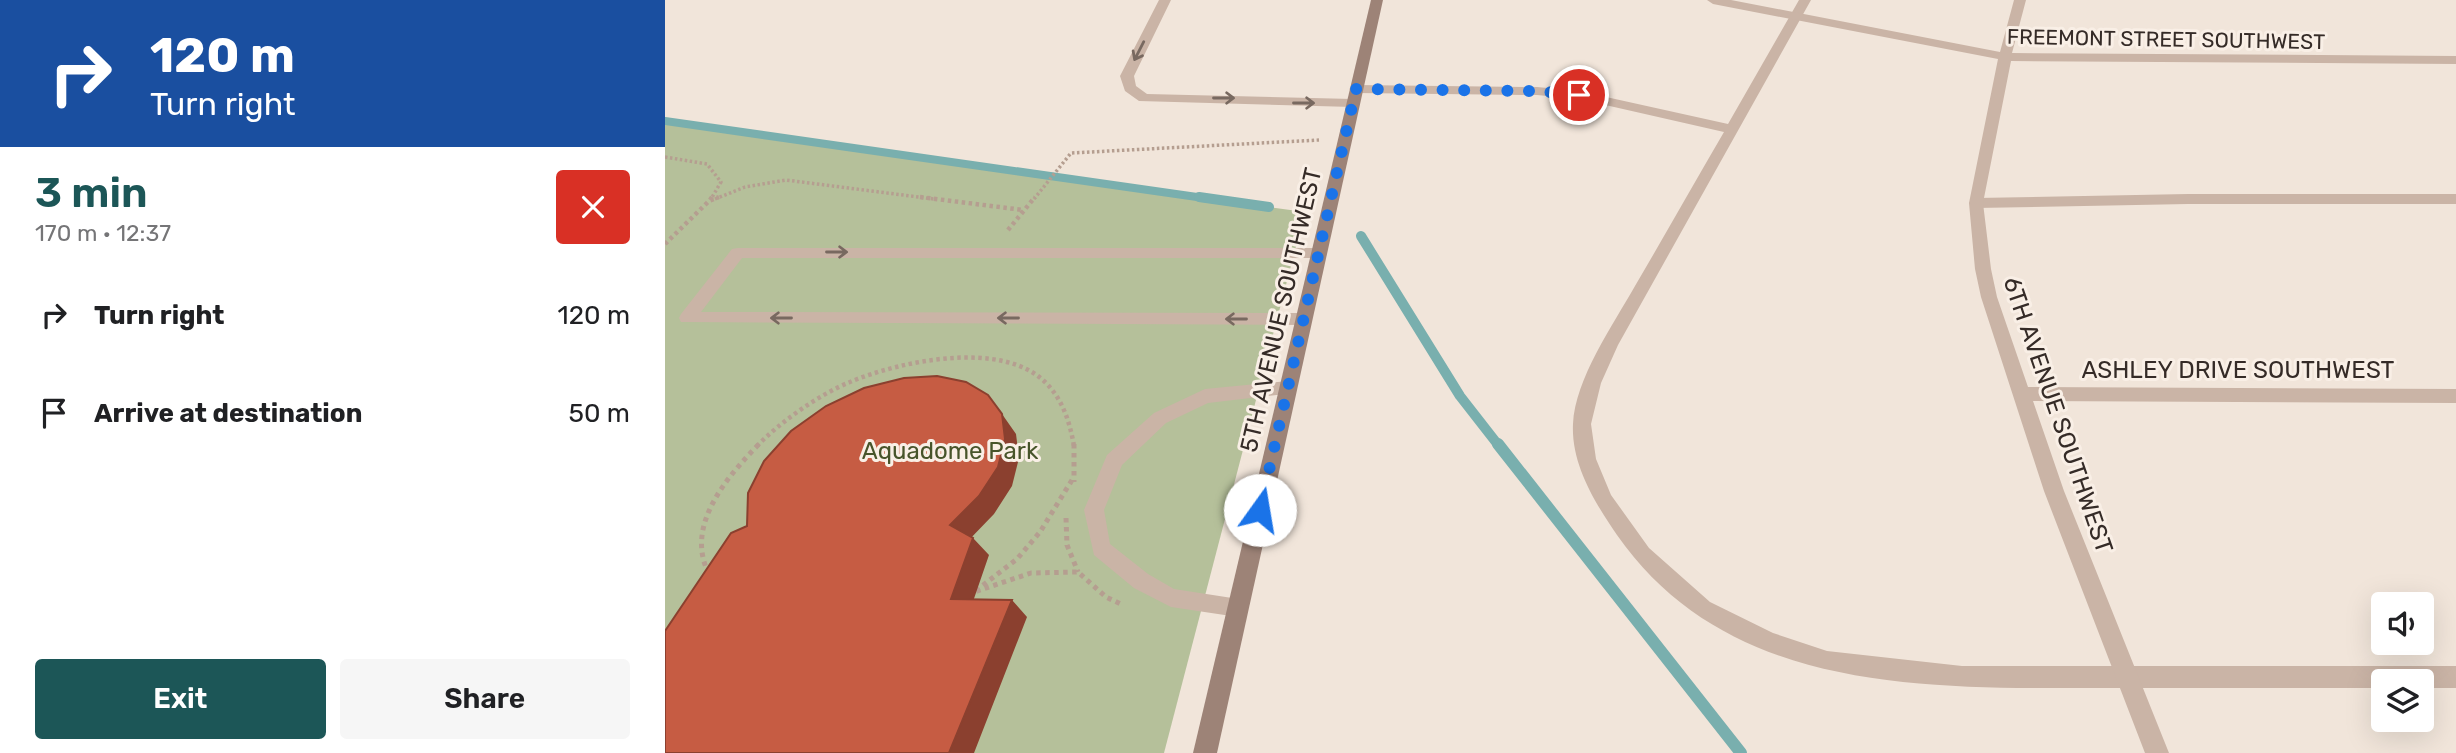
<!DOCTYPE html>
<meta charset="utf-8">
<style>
body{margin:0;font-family:Rubik,sans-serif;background:#f6f6f6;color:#202124;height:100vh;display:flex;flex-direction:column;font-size:26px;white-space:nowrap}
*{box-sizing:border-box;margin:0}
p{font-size:23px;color:#757577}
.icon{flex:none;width:38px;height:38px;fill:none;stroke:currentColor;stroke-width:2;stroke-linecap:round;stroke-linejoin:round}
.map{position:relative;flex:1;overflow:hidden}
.details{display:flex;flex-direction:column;background:#fff;width:665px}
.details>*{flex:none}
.top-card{background:#1a4fa0;color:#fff;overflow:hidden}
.fabs{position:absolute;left:1706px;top:592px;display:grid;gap:14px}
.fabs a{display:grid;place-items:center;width:63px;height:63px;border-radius:7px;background:#fff;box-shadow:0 7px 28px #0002;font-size:35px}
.pin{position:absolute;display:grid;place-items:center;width:60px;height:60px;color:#fff;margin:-30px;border:4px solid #fff;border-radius:50%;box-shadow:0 2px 7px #0007}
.me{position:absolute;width:77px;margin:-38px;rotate:13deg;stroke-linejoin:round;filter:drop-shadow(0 0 5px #0008)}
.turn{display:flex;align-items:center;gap:24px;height:147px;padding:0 35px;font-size:32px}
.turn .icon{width:91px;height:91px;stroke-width:2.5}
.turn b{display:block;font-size:49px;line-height:60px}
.round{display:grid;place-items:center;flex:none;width:74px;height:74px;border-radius:7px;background:#f6f6f6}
.summary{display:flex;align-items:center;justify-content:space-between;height:119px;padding:0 35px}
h1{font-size:42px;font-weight:600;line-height:52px;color:#1c5657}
.cta{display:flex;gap:14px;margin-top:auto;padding:14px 35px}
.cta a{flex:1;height:80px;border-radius:7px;background:#1c5657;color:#fff;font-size:28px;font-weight:600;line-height:80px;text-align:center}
.cta a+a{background:#f6f6f6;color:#202124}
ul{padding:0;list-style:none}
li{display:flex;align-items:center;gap:21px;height:98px;padding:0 35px}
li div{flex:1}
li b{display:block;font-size:26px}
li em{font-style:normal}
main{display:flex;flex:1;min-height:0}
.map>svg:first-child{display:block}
.green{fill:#b5c09a}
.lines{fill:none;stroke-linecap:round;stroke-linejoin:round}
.stream-far2{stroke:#79afae;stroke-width:8}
.stream-far1{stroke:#79afae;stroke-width:10}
.stream{stroke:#79afae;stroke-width:12}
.path-far2{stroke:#b59e90;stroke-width:3.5;stroke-dasharray:2.5 2.5;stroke-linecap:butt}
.path-far1{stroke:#b59e90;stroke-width:4.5;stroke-dasharray:3.5 3.5;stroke-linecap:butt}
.path{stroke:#b59e90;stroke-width:5;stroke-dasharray:4.5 4.5;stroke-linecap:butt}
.lane{fill:#cab4a6;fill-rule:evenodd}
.street{fill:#cab4a6;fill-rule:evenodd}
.secondary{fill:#9d8377;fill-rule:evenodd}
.shaded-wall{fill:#8b402f}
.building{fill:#c65c43;stroke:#8b402f;stroke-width:2}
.oneway{stroke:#786960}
.route{stroke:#1a73e8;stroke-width:12;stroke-dasharray:0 21.6}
.labels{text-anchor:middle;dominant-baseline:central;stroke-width:6;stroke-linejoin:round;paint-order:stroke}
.far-street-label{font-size:21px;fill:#352b27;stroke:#f9efe6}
.street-label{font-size:24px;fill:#352b27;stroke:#f9efe6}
.park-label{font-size:24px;fill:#47542a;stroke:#f9efe6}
</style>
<main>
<section class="details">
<div class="top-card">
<div class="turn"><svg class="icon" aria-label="right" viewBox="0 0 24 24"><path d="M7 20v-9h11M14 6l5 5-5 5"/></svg><div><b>120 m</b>Turn right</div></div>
</div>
<div class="summary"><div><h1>3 min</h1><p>170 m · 12:37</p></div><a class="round" style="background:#d93025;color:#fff"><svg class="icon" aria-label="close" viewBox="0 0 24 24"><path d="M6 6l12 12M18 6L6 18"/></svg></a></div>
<ul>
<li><svg class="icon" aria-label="right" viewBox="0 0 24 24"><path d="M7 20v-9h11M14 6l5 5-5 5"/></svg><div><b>Turn right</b></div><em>120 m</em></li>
<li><svg class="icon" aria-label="arrive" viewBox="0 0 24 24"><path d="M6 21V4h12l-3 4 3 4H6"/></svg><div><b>Arrive at destination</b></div><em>50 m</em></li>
</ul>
<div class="cta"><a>Exit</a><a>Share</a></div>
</section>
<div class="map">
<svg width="1791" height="753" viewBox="0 0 1791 753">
<rect width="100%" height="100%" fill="#f1e5da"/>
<!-- green -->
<path class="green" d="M0 123 640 212 499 753H0Z"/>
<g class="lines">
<!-- stream-far2 -->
<path class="stream-far2" d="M0 121 546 199"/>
<!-- stream-far1 -->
<path class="stream-far1" d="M534 197 604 207
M696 236 795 396 834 446"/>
<!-- stream -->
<path class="stream" d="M833 444 1076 753"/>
<!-- path-far2 -->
<path class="path-far2" d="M0 157 42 164 56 182 46 199
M50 199 80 187 121 180 269 199
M369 199 406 153 654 140"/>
<!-- path-far1 -->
<path class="path-far1" d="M255 197 358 210
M45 200 47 197
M343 230 370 197
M0 244 44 201 54 197
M92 446C115 422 155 394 185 382 235 361 338 339 381 383 398 400 405 423 409 446"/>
<!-- path -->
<path class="path" d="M409 444V482
M407 480 375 532 352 559 309 592 366 573 413 572 441 597 458 605
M401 518 402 545 413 572
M44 574C19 526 62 477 94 444"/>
<!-- lane -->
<path class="lane" d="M494 0H506L469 76 471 86 482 94 688 99 695 103 688 107 474 101 460 91 455 76Z
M1134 0H1146L953 345 936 383 926 424 931 459 946 495 984 548 1045 602 1108 633 1162 651 1297 666H1791V688H1757V681H1718V688C1627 688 1536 688 1445 688 1269 688 1065 697 952 535 930 503 906 464 908 424 910 379 948 325 970 286 1000 235 1029 183 1059 132L914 99 872 95 691 93 684 89 691 85 872 87 914 91 1063 124Z
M1523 194H1791V204H1523L1311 208 1304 203 1311 198Z
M73 248H654L662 253 654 258H77L36 312 639 313 647 319 639 325 16 322 14 318 16 314 67 249Z
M623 381 629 383 632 388 629 393 543 403 501 423 457 465 439 510 445 544 483 574 509 589 580 600 583 607 580 614 573 617 506 607 469 588 429 555 419 510 442 455 489 413 540 389Z"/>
<!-- street -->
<path class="street" d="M1042 0H1066L1335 52 1349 0H1361L1347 53 1791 56V64L1346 61 1318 203 1326 269 1332 297 1363 387 1791 389V403L1368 401 1399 491 1504 753H1480L1379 491 1316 297 1310 269 1304 203 1333 59 1048 4Z"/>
<!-- secondary -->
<path class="secondary" d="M706 0H718L552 753H528Z"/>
</g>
<!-- shaded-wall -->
<path class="shaded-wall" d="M337 414 351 434 354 458 347 486 329 514 301 543 285 525Z
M308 538 324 555 303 616 286 599Z
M347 600 362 617 309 753H284Z"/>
<!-- building -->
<path class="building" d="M272 376 301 382 323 395 337 414 340 439 333 467 314 496 285 525 308 538 286 599 347 600 284 753H0V631L66 533 82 526 83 493 99 461 126 431 161 406 199 388 239 378Z"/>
<!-- one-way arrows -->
<defs><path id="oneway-shaft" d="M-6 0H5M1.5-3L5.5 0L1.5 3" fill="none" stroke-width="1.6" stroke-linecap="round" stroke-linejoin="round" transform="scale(1.75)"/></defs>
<g class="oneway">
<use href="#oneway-shaft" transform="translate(474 51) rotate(117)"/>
<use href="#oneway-shaft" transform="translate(559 98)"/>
<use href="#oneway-shaft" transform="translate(639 103)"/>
<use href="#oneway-shaft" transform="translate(172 252)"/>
<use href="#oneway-shaft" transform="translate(116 318) rotate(-180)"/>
<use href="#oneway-shaft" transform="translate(343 318) rotate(-180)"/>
<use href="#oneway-shaft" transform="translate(571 319) rotate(-180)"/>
</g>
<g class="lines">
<!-- route -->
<path class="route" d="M595 510 691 89 872 91 914 95"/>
</g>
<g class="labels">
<!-- far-street labels -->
<g class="far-street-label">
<text transform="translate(1501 39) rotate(1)">FREEMONT STREET SOUTHWEST</text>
</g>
<!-- street labels -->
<g class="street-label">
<text transform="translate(616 310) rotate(-77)">5TH AVENUE SOUTHWEST</text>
<text x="1573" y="370">ASHLEY DRIVE SOUTHWEST</text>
<text transform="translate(1393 415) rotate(71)">6TH AVENUE SOUTHWEST</text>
</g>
<!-- park labels -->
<g class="park-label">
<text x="285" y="451">Aquadome Park</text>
</g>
</g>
</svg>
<div class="fabs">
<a><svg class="icon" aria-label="sound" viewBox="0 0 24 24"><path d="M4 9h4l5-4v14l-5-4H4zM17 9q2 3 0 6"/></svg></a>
<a><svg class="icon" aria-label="layers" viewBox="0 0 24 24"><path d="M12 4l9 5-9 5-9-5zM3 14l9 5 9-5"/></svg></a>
</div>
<div class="pin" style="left:914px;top:95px;background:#d93025"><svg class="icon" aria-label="arrive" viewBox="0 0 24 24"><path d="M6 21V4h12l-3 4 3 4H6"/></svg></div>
<svg class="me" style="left:595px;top:510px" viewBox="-20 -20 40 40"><circle r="19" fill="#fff"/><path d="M0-13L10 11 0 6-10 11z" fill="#1a73e8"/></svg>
</div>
</main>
